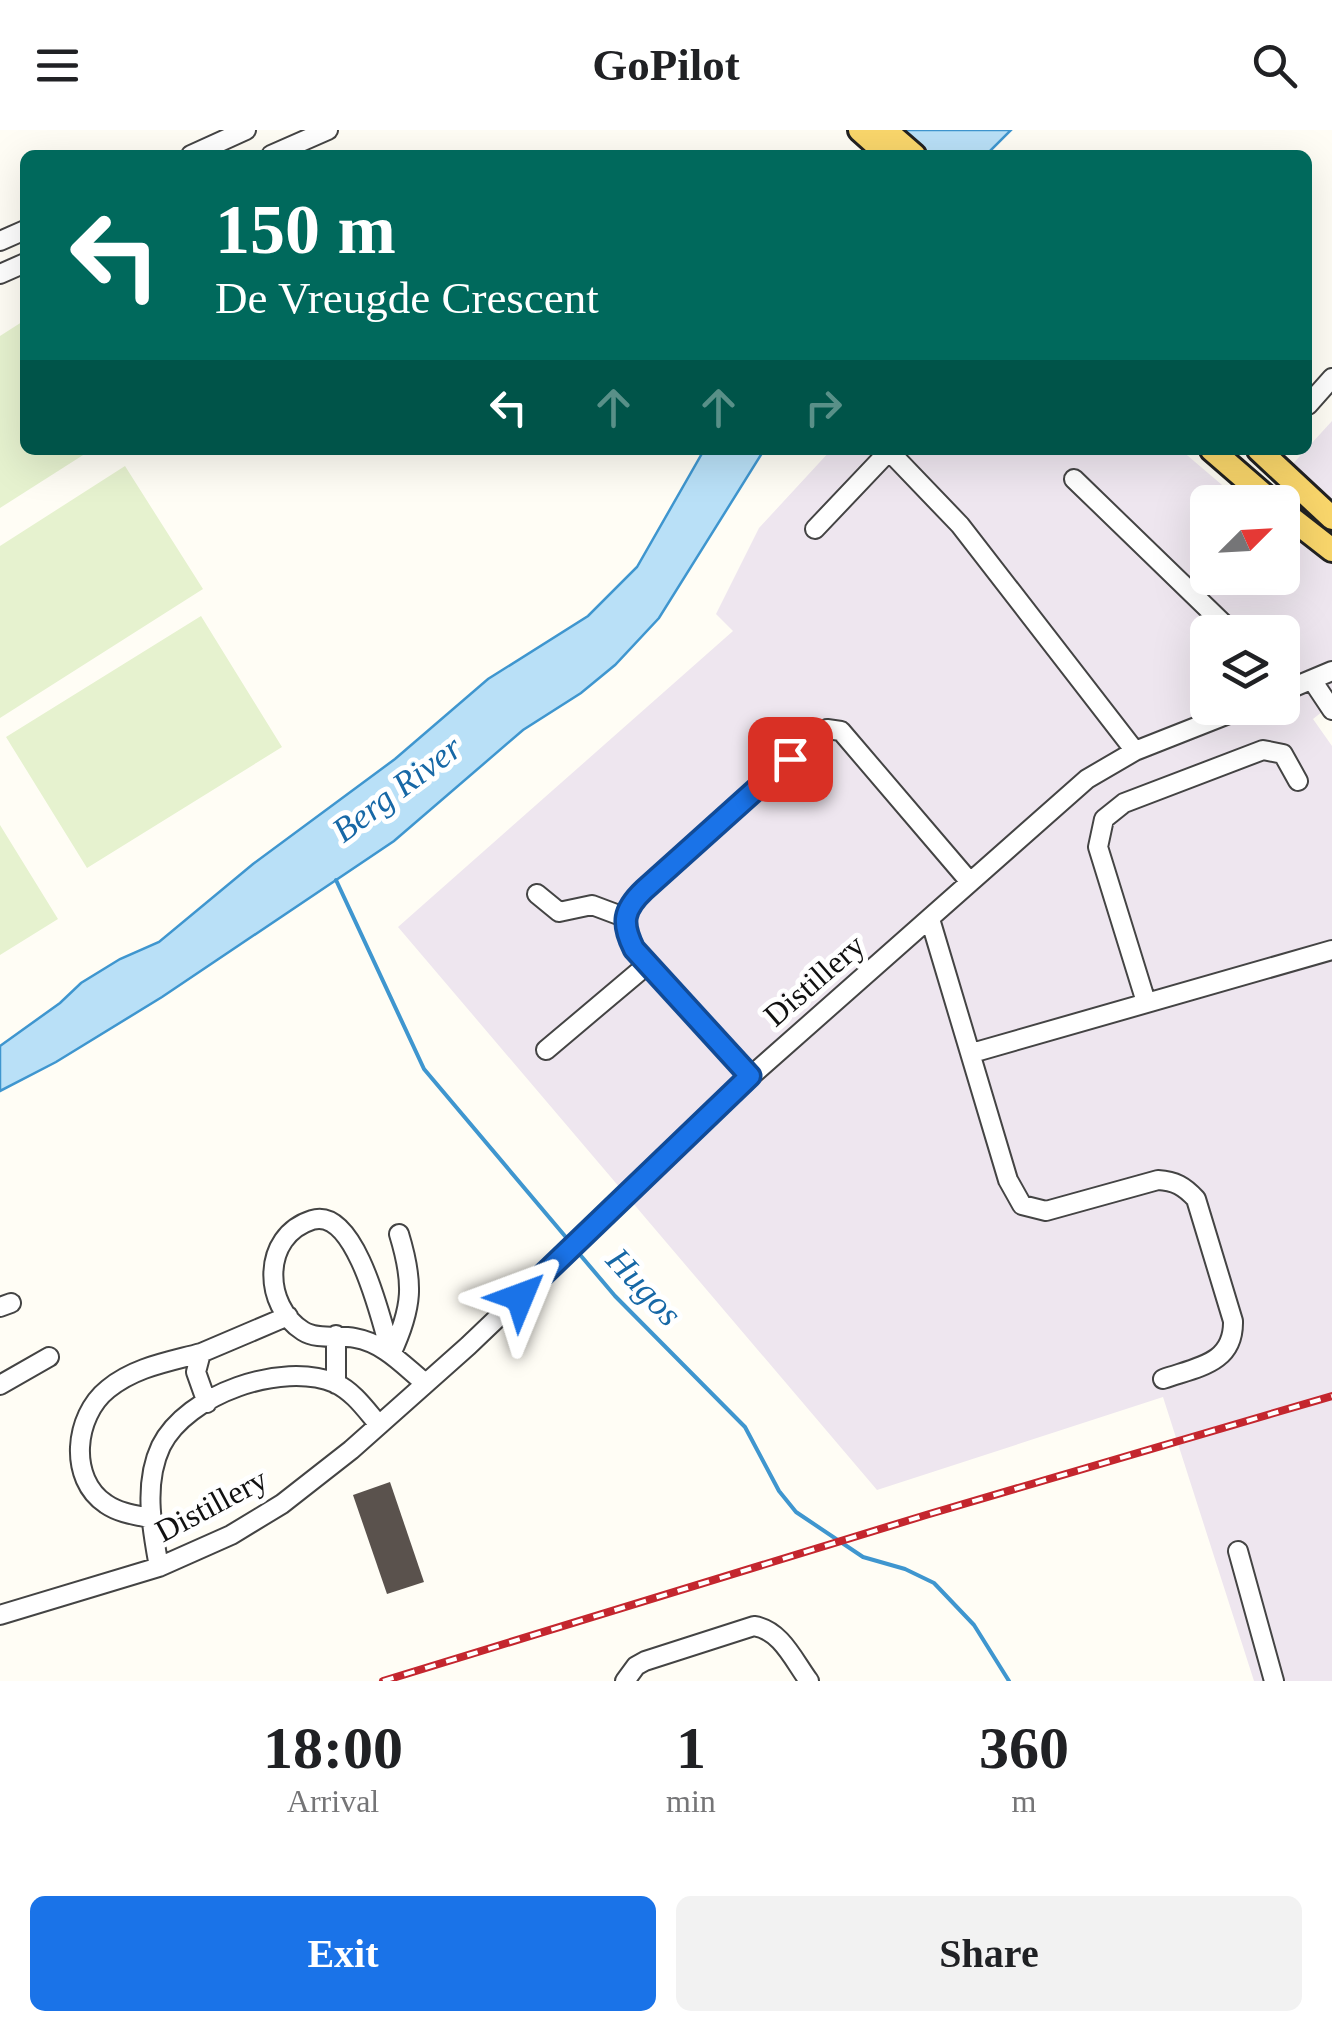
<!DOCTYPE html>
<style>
body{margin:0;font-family:"Times New Roman",serif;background:#f2f2f2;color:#202124;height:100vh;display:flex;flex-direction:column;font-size:38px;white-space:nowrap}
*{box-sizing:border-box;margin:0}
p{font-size:32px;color:#757577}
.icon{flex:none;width:55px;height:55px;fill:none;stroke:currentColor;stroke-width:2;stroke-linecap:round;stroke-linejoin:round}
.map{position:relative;height:1551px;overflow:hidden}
.panel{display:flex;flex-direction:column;background:#fff;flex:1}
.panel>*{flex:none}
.guide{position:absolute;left:20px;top:20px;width:1292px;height:305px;border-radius:15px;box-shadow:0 10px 40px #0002;background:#00695c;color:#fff;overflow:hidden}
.needle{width:65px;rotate:66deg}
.tools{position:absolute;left:1190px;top:355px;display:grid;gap:20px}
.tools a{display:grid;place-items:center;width:110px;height:110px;border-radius:15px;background:#fff;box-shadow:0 10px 40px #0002;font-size:50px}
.pin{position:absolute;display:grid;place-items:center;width:85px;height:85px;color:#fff;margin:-42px;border-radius:20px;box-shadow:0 5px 15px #0006}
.me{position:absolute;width:110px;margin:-55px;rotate:46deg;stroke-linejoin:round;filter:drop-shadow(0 0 8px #0008)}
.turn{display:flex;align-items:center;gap:35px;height:210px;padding:0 30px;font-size:45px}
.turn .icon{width:130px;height:130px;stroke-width:2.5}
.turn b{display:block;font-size:70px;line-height:85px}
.lanes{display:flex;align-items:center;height:95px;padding:0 30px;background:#0003;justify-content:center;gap:50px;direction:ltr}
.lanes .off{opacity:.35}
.eta{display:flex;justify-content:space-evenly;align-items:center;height:170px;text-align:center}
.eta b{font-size:60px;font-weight:600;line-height:70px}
.action{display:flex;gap:20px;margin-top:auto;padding:20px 30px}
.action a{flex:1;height:115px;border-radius:15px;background:#1a73e8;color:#fff;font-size:40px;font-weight:600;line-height:115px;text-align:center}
.action a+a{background:#f2f2f2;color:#202124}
header{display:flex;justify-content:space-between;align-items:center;height:130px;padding:0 30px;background:#fff;font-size:45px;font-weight:600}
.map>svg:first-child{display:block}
.industrial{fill:#eee6ef;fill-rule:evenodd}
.pitch{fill:#e6f2cf}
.water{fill:#b9e0f7;stroke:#3f96cf;stroke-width:2.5}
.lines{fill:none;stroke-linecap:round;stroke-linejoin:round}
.stream{stroke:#3f96cf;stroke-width:4}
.building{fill:#5a524d}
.minor-casing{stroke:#444;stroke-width:22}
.major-casing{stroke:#222;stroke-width:28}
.minor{stroke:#fff;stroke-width:18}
.major{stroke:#f9d66b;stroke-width:22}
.rail-casing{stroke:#c4262e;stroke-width:8}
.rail{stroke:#fff;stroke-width:4;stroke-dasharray:11;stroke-linecap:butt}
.route-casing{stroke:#114b97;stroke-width:25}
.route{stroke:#1a73e8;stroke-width:18}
.labels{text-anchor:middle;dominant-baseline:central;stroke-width:10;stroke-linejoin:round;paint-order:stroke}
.street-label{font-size:32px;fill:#111;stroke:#fff}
.water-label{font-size:35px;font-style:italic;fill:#1768a6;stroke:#fff}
</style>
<header><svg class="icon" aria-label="menu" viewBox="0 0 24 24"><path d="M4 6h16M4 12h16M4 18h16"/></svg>GoPilot<svg class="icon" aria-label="search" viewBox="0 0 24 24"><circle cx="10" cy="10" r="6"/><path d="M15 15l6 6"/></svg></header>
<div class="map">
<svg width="1332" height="1551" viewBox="0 0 1332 1551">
<rect width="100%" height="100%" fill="#fffdf5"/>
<!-- industrial -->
<path class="industrial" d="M1332 291V574L1313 589 1332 616V1551H1254L1163 1267 877 1360 398 797 733 501 716 484 759 398 831 320H1181L1242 372H1208V448H1282V372H1258ZM1208 502H1282V578H1208Z"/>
<!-- pitch -->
<path class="pitch" d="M25 190V320H91L0 378V206Z
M125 336 203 459 0 588V416Z
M201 486 282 617 87 738 6 607Z
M0 695 58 789 0 825Z"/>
<!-- water -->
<path class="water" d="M898 0H1011L986 25H878Z
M704 320H764L659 488 615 535 581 563 523 600 394 711 162 867 56 932 0 961V916L60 873 81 853 120 829 159 812 253 734 395 629 488 549 588 486 637 437Z"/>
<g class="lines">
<!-- stream -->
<path class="stream" d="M336 750 424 939 570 1112
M576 1120 615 1166 745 1297 779 1361 796 1382 863 1427 905 1439 934 1453 974 1495 1009 1551"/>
</g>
<!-- building -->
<path class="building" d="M390 1352 424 1452 387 1464 353 1365Z"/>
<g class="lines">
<!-- minor casing -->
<g class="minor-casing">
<path id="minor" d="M191 25 246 0
M271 25 328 0
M0 111 25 100
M0 144 25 133
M1308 275 1332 248
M889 321 960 395 1135 621
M1074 349 1232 502
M815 399 890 320
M1312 550 1332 580
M1282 562 1332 541
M537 764 559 782 592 775 624 787
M930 789 1008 1050 1022 1075 1046 1081 1158 1050C1175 1051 1184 1056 1196 1069L1233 1191C1234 1234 1197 1237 1163 1249
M1146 872 1098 717 1104 689 1124 673 1263 620 1283 624 1298 651
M546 920 648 834
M972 923 1332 820
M751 946 634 819C621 793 623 780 644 760L820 603 827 599 841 601 970 752
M0 1177 11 1173
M336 1205V1254
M391 1224C382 1193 356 1076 312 1090 261 1106 263 1176 303 1201 317 1210 339 1205 355 1208 384 1213 403 1235 425 1253
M391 1224C413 1177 414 1153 399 1104
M0 1255 49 1227
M207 1273 196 1242 201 1223 288 1186
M150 1388C135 1385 119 1383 106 1374 68 1349 74 1286 108 1259 135 1237 168 1232 201 1223
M1238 1421 1274 1551
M159 1437C152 1398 143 1354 161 1316 187 1264 282 1231 335 1253 354 1262 366 1280 379 1295
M0 1485 159 1437 231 1405 282 1374 351 1320 468 1216 751 946 1087 649 1135 621 1244 578
M625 1551 636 1536 645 1531 754 1496C781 1500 794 1531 809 1551"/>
</g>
<!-- major casing -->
<g class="major-casing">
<path id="major" d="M860 0 888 25
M885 0 914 25
M1212 320 1272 372
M1259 320 1332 388
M1282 381 1332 420"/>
</g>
<!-- minor -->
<use href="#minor" class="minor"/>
<!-- major -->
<use href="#major" class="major"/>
<!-- rail casing -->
<g class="rail-casing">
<path id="rail" d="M383 1551 926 1385 1332 1266"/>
</g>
<!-- rail -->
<use href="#rail" class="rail"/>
</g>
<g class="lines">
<!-- route casing -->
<g class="route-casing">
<path id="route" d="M520 1167 750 946 634 819C621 793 623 780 644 760L790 629"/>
</g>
<!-- route -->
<use href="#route" class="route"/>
</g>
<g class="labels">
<!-- street labels -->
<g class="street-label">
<text transform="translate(814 850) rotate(-41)">Distillery</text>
<text transform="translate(211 1375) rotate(-28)">Distillery</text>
</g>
<!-- water labels -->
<g class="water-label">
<text transform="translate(397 659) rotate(-37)">Berg River</text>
<text transform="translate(644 1157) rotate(47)">Hugos</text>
</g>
</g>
</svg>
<div class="tools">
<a><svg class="needle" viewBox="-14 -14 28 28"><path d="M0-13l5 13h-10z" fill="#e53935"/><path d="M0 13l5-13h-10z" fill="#757577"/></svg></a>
<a><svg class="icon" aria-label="layers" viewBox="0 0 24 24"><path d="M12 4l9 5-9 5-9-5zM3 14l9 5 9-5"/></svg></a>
</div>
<div class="pin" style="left:790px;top:629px;background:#d93025"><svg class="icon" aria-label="arrive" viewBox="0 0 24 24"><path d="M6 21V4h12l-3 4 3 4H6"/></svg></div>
<svg class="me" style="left:520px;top:1167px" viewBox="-20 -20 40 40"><path d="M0-17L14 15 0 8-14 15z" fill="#1a73e8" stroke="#fff" stroke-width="4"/></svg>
<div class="guide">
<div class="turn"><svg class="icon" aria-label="left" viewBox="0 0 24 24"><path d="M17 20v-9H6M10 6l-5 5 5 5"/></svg><div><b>150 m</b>De Vreugde Crescent</div></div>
<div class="lanes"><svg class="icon" aria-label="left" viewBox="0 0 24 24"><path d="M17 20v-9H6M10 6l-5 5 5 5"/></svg><svg class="icon off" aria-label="ahead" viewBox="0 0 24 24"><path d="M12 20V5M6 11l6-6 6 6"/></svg><svg class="icon off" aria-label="ahead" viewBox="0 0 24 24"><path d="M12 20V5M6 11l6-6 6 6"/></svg><svg class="icon off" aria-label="right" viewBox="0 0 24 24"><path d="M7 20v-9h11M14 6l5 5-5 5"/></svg></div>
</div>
</div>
<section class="panel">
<div class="eta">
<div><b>18:00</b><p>Arrival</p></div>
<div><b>1</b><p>min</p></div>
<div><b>360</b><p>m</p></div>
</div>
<div class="action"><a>Exit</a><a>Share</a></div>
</section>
